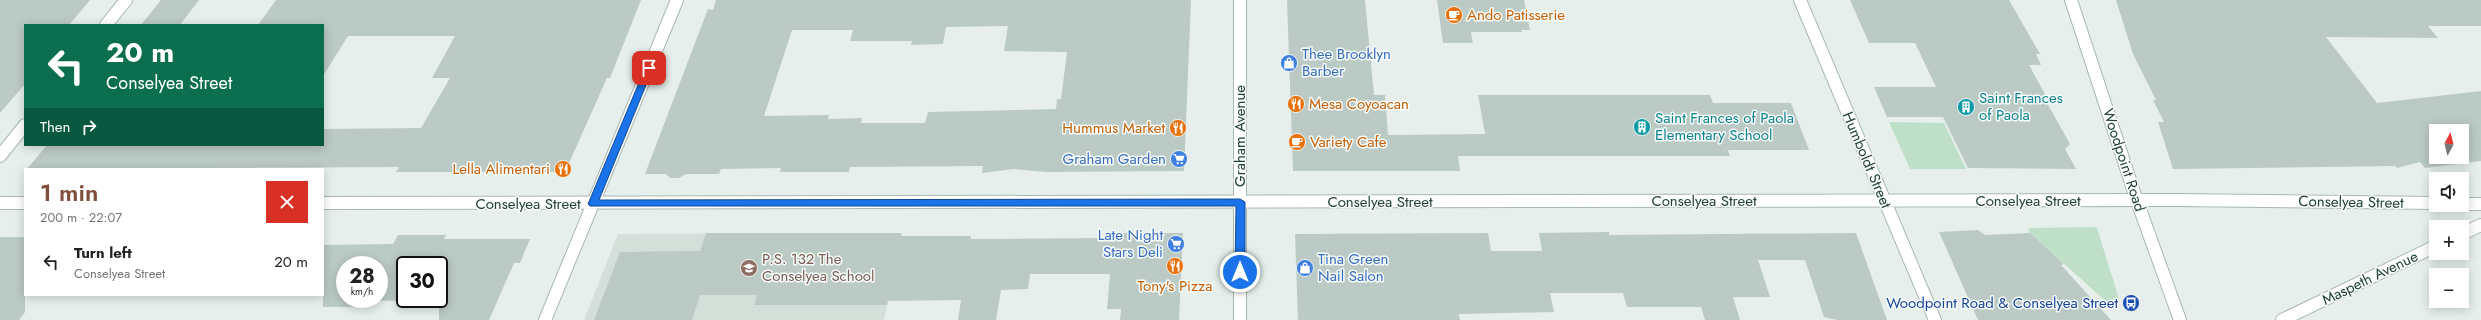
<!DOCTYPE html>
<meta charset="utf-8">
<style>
body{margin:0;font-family:Jost,sans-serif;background:#f2f2f2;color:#222;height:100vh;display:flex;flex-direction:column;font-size:15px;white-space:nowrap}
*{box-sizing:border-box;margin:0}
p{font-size:13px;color:#767676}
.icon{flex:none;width:22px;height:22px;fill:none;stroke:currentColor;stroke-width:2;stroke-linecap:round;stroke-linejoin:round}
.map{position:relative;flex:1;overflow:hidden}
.panel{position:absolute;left:24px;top:168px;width:300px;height:128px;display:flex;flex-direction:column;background:#fff;border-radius:0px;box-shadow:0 2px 10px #0003}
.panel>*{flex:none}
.top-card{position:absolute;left:24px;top:24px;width:300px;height:122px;border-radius:0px;box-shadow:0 2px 10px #0003;background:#0b6e4f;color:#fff;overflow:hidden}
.needle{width:26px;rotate:7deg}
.tools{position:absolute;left:2429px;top:124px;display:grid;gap:8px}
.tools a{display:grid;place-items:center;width:40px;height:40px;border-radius:0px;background:#fff;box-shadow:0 2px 10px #0003;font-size:20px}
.speed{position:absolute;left:336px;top:256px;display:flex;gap:8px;font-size:20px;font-weight:700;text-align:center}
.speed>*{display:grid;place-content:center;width:52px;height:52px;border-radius:50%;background:#fff;box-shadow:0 2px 10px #0003;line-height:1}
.speed small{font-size:10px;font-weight:400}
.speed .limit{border:2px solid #111;border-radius:6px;background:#fff;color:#111}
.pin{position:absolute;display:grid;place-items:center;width:34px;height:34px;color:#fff;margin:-17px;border-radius:8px;box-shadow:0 2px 6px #0006}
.me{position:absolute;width:44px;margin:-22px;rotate:0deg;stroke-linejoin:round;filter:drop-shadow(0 0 3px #0008)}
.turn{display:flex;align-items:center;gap:14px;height:84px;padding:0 16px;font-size:18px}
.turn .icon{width:52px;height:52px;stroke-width:2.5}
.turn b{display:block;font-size:28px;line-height:34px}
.then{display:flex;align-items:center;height:38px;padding:0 16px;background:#0003;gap:8px;font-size:15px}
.round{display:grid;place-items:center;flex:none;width:42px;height:42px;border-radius:0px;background:#f2f2f2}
.headline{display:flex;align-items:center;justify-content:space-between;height:68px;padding:0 16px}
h1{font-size:24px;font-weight:600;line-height:30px;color:#804e3d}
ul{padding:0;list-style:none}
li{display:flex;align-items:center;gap:12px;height:52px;padding:0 16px}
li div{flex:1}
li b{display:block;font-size:15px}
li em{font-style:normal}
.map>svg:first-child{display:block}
.built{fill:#d4dfda}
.green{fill:#bfe0c8}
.building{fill:#bbcac4;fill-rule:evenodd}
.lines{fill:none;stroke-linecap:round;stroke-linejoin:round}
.minor-casing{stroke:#a8b8b2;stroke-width:14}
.minor{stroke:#fff;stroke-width:12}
.route{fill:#1a73e8;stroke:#114b97}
.labels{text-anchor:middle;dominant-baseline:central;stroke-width:3;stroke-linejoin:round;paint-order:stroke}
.food-label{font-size:15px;fill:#c56008;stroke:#f7fbf9;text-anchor:start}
.shop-label{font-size:15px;fill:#366cbe;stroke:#f7fbf9;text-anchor:start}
.culture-label{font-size:15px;fill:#0d838f;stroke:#f7fbf9;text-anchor:start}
.street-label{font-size:15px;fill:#24423a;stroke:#f7fbf9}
.education-label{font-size:15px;fill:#785e54;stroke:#f7fbf9;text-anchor:start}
.transit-label{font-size:15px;fill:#164399;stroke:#f7fbf9;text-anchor:end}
</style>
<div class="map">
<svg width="2481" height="320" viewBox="0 0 2481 320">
<rect width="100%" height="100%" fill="#e6efeb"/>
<!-- built -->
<path class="built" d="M902 233 884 320H584L618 234Z"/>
<!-- green -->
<path class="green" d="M1889 122 1944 123 1966 169H1910Z
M2094 227 2097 228 2120 302 2111 306 2030 233 2028 228Z"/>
<!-- building -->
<path class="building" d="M0 0H90L69 25H25V84L0 113Z
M161 0H199L180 25H141Z
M276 0H641L610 78H607L565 172H396L399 167 27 169 47 145H323V129L421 128 450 78H432L455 36H348L323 76V25H258Z
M716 0H1191L1184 171 1046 172 1014 169 982 173 983 166 850 167 849 172H780L781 168 721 169 719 174H686L679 178H670L666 174H645L708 9 713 10ZM1008 26 1004 51 1067 52 1061 99H1057L1056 109 928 112 925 123H861L862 118 828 119 829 115 764 116 792 30H853L850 41H912L911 45 943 44 946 27Z
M1287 0H1365L1374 95H1385L1388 135 1485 134 1478 95H1710L1713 103H1791L1809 150H1728L1730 156H1458L1460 171H1293Z
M1437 0H1524L1530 30H1521L1522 32H1471L1473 43H1443Z
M1850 0H2009L2040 54H2036L2041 65H2029L2046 96H2043L2070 144 2065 149 2076 169 1968 168 1943 117H1887L1874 87H1936L1915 43H1869Z
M2116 0H2481V26H2428L2438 38 2326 37 2377 103 2481 91V161L2425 168 2420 162 2397 168 2395 166 2173 169 2158 122H2164L2153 100H2156L2133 54ZM2436 131H2462V157H2436Z
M1978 230 1985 235 2030 233 2064 264 2061 265 2111 320H1978L1939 232Z
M1609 232V235L1856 233 1887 320H1837L1824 317 1805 260H1758L1770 297H1733L1740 320H1705L1701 307H1627L1623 293H1550L1554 312 1459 314 1460 320H1298L1295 234 1488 233 1491 251H1542L1539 233Z
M706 233H902L901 236H971V239L1111 238 1112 233H1183L1179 320H1120L1121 309H1107L1110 274H1030L1028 289 1001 290 996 320H958L961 300 888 301 887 305H754L757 295H700L692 320H594L620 252 700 251Z
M398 235H446L444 239H530L520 263H514L489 320H439V300L364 301 362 307H323V245L393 244ZM345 265H379V299H345ZM405 265H439V299H405Z
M0 237H25V312L19 320H0Z"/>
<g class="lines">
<!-- minor casing -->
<g class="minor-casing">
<path id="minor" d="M1240 0V320
M1800 0 1935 320
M2071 0 2137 201 2180 320
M106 25 126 0
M0 156 25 125
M0 203H25
M323 203 2176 200 2436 203
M2462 204H2481
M2462 234 2481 225
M545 320 677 0
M2282 320 2436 246"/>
</g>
<!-- minor -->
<use href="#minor" class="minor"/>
</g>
<!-- route -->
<path class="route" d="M646 66 653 68 599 200 1240 199 1245 202V272L1240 276 1235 272 1236 206H590L588 204Z"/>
<!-- icons -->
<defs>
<g id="cafe-disc" transform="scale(0.9)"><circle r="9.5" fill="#e8710a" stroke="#f7fbf9"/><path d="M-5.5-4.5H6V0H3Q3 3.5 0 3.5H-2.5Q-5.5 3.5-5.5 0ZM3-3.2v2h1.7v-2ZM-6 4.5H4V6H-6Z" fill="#fff"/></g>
<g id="shop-disc" transform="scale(0.9)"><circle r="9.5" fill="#3f7fe0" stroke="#f7fbf9"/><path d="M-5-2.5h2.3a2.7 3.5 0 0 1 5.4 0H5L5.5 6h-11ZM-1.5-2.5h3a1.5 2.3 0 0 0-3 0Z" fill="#fff"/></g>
<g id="restaurant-disc" transform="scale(0.9)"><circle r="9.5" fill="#e8710a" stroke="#f7fbf9"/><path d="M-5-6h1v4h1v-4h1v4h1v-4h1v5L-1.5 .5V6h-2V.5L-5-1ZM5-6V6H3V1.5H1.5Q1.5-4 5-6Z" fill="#fff"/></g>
<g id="building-disc" transform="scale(0.9)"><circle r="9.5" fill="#0f9aa8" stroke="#f7fbf9"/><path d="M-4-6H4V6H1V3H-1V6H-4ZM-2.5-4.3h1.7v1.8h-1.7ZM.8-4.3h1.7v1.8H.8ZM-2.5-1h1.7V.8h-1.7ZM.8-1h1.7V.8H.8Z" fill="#fff"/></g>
<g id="supermarket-disc" transform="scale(0.9)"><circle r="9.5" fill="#3f7fe0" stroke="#f7fbf9"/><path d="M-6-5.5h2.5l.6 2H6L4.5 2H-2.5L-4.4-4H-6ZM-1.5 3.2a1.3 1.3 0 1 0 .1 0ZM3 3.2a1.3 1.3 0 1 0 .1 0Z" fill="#fff"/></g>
<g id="school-disc" transform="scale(0.9)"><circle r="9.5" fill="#8d6e63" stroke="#f7fbf9"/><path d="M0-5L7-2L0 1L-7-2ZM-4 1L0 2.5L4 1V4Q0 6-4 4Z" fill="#fff"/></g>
<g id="bus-disc" transform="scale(0.9)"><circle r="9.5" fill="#1a4fb4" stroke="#f7fbf9"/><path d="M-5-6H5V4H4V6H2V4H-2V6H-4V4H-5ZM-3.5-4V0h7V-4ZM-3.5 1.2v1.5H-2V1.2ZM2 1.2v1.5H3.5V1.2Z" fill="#fff"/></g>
</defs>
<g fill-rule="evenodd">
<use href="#cafe-disc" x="1454" y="15"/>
<use href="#shop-disc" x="1289" y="63"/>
<use href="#restaurant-disc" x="1296" y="104"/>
<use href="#building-disc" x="1966" y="107"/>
<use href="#building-disc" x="1642" y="127"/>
<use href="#restaurant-disc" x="1178" y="128"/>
<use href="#cafe-disc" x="1297" y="142"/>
<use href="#supermarket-disc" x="1179" y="159"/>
<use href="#restaurant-disc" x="563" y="169"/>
<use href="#supermarket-disc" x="1176" y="244"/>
<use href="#restaurant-disc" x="1175" y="266"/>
<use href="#school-disc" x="749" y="268"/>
<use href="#shop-disc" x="1305" y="268"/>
<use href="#bus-disc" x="2131" y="303"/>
</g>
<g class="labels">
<!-- food labels -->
<g class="food-label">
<text x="1467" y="15">Ando Patisserie</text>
<text x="1309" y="104">Mesa Coyoacan</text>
<text x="1165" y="128" text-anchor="end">Hummus Market</text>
<text x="1310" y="142">Variety Cafe</text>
<text x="550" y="169" text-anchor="end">Lella Alimentari</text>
<text x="1175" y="286" text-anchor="middle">Tony's Pizza</text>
</g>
<!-- shop labels -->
<g class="shop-label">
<text x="1302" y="54">Thee Brooklyn<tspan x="1302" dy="17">Barber</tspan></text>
<text x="1166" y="159" text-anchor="end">Graham Garden</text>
<text x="1163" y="235" text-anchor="end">Late Night<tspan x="1163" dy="17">Stars Deli</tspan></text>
<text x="1318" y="259">Tina Green<tspan x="1318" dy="17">Nail Salon</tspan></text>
</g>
<!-- culture labels -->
<g class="culture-label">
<text x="1979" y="98">Saint Frances<tspan x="1979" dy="17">of Paola</tspan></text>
<text x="1655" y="118">Saint Frances of Paola<tspan x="1655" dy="17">Elementary School</tspan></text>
</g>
<!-- street labels -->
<g class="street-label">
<text transform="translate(1240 136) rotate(-90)">Graham Avenue</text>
<text transform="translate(1867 160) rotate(67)">Humboldt Street</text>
<text transform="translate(2124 160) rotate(72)">Woodpoint Road</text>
<text x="1704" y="201">Conselyea Street</text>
<text x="2028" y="201">Conselyea Street</text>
<text x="1380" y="202">Conselyea Street</text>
<text transform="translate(2351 202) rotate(1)">Conselyea Street</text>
<text x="528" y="204">Conselyea Street</text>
<text transform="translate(2370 278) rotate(-26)">Maspeth Avenue</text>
</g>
<!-- education labels -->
<g class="education-label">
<text x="762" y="259">P.S. 132 The<tspan x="762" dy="17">Conselyea School</tspan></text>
</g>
<!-- transit labels -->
<g class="transit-label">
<text x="2118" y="303">Woodpoint Road &amp; Conselyea Street</text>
</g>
</g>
</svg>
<div class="tools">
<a><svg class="needle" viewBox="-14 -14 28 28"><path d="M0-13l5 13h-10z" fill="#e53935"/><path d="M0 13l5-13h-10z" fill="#767676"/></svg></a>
<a><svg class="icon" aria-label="sound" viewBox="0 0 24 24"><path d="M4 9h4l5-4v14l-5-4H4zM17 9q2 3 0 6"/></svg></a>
<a>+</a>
<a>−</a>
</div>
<div class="speed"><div>28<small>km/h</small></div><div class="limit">30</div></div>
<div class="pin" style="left:649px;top:68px;background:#d93025"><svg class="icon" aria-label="arrive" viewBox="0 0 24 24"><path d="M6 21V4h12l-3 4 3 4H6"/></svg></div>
<svg class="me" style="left:1240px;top:272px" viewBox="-20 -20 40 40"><circle r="17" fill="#1a73e8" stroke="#fff" stroke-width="3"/><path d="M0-11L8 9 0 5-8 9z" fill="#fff"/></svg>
<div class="top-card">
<div class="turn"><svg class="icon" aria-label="left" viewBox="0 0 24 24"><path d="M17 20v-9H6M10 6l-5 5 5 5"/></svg><div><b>20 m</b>Conselyea Street</div></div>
<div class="then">Then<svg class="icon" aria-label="right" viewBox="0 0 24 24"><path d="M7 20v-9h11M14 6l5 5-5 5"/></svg></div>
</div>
<section class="panel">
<div class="headline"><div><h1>1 min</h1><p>200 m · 22:07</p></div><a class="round" style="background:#d93025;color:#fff"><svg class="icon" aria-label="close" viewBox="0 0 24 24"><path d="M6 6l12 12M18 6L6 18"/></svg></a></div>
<ul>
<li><svg class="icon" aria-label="left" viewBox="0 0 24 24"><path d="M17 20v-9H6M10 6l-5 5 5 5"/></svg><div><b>Turn left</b><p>Conselyea Street</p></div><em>20 m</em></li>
</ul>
</section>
</div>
